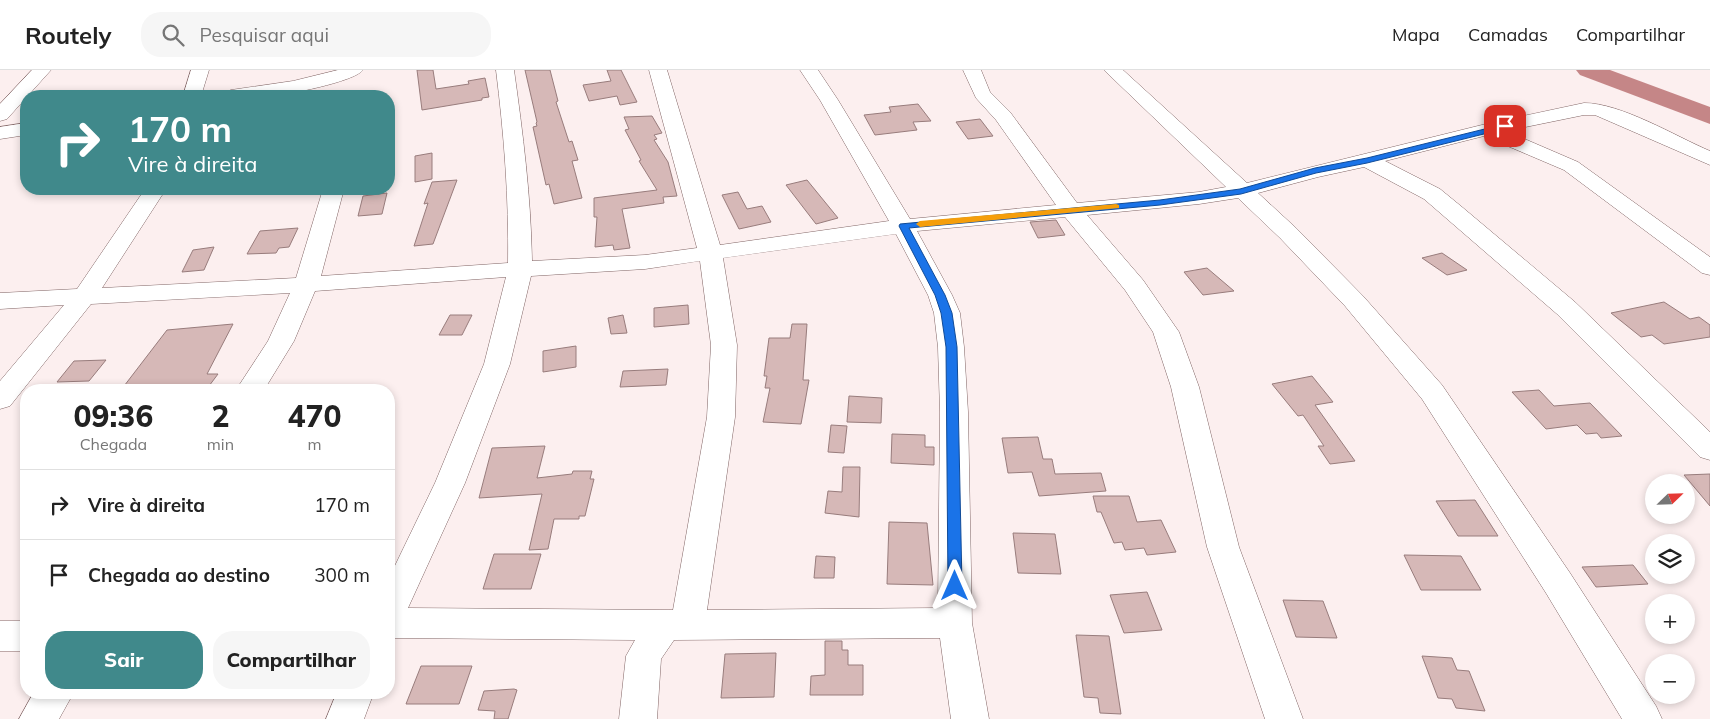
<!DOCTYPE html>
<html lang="pt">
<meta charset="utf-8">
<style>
body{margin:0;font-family:Mulish,sans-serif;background:#f6f6f6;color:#222;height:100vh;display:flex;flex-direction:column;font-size:19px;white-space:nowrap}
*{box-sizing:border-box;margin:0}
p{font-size:16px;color:#767676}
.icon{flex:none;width:28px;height:28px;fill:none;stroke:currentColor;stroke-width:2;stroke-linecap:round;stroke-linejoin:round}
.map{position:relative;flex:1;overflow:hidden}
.side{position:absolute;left:20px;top:314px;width:375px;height:315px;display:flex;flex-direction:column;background:#fff;border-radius:20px;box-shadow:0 2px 8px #0003}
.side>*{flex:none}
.hud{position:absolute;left:20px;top:20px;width:375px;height:105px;border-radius:20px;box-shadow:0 2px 8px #0003;background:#40898b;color:#fff;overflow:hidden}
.needle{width:32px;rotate:67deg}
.fabs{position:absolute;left:1645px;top:404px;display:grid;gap:10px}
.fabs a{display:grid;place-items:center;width:50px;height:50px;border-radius:50%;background:#fff;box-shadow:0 2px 8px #0003;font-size:25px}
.pin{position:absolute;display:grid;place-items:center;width:42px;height:42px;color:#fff;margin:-21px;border-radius:10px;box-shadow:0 2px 8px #0006}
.me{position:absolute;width:55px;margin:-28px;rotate:0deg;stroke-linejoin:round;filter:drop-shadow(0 0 4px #0008)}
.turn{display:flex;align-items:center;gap:18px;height:105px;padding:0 25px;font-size:22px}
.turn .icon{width:65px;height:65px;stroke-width:2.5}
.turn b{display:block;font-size:35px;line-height:42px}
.eta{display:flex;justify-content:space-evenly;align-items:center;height:85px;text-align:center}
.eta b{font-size:30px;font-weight:800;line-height:35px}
.cta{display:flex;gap:10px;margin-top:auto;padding:10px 25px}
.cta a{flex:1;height:58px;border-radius:20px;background:#40898b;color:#fff;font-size:20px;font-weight:800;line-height:58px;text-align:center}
.cta a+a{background:#f6f6f6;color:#222}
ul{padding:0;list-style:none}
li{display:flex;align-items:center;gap:15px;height:70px;padding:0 25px;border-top:1px solid #e0e0e0}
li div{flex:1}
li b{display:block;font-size:19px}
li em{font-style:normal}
header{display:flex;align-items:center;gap:30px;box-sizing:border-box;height:70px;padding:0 25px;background:#fff;border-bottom:1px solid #e0e0e0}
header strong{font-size:24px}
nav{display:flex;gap:28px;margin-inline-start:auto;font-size:18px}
.search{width:350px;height:45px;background:#f6f6f6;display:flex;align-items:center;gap:12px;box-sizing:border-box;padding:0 18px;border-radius:20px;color:#767676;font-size:19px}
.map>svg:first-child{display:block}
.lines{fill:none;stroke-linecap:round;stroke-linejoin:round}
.river{fill:#c58687;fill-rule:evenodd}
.building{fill:#d6b8b7;stroke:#987c7c}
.minor-casing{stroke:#816565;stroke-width:1}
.minor{fill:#fff;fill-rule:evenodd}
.route{fill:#1a73e8;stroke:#114b97}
.slow{fill:#f59e0b}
</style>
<header>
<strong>Routely</strong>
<div class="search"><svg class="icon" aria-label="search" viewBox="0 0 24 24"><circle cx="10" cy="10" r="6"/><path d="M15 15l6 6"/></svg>Pesquisar aqui</div>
<nav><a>Mapa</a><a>Camadas</a><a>Compartilhar</a></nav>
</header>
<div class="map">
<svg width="1710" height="649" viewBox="0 0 1710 649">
<rect width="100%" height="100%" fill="#fcefef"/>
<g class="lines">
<!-- river -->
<path class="river" d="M1576 0H1610L1710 37V54L1580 5Z"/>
</g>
<!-- building -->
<path class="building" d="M417 0H433L436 19 469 14 468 11 485 8 489 27 482 28V30L422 40Z
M525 0H550L558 31 556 32 569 72 572 71 578 90 572 91 582 128 554 134 549 114 546 115 533 57 537 56 536 53 537 52Z
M607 0H621L637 32 620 35 617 26 589 31 583 15 611 11Z
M918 34 931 51 913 52 917 60 875 65 864 45 891 42 889 37Z
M652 46 662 63 654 65 657 69 654 70 668 92 677 126 663 127 664 133 622 139 630 178 614 180 613 175 595 177 597 147H594V128L657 120 639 91 641 90 625 60 629 59 624 47Z
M980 49 993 66 968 69 956 52Z
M432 83V109L415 112V86Z
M457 110 433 174 414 176 428 133 424 134 432 112Z
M807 110 838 148 816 154 786 115Z
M738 122 747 139 762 136 771 152 739 159 722 125Z
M387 123 382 144 358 146 363 126Z
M1056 150 1065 165 1038 168 1030 152Z
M298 158 289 177 279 178 276 183 247 184 260 161Z
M214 177 204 200 182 202 193 180Z
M1442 183 1467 200 1447 205 1422 188Z
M1207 198 1234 221 1203 225 1184 202Z
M1664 232 1690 249 1699 247 1710 255V267L1664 274 1652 265 1641 267 1611 243Z
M688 235 689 254 654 257V238Z
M450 245H472L462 265H439Z
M623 245 627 263 611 264 608 248Z
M233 254 207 304H218L206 320H121L167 260Z
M792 254H807L803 310H809L801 354 763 352 770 318H765L767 306H764L769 268H790Z
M576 276V297L543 302V281Z
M106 290 89 311 57 312 74 291Z
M668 299 666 315 620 317 623 301Z
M1312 306 1333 332 1315 335 1355 391 1330 394 1318 376H1324L1303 345 1298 346 1272 314Z
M1539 320 1554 336 1590 333 1622 366 1601 368 1597 363 1586 364 1577 355 1546 359 1512 322Z
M849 326 882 328 881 353 847 352Z
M831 355 847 356 844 383 828 382Z
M892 364 925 365V377H934V395L891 393Z
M1038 367 1043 389H1052L1055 404 1101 403 1106 421 1039 426 1032 402 1008 403 1002 368Z
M545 376 537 408 572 404 573 401H592L590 409H594L585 446H579V449H554L548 479 529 480 542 424 479 428 492 378Z
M843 397H860L859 447 825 443 828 421 842 422Z
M1710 404V436L1684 405Z
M1093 426H1129L1137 452 1161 450 1176 482 1147 485 1144 478 1125 480 1122 472 1114 473 1101 442H1097Z
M1475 430 1498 466H1458L1436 431Z
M889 452 927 453 933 515 887 514Z
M1013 463 1055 464 1061 504 1018 503Z
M494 484H541L531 519H483Z
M1404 485 1461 486 1481 520H1421Z
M816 486 835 487 834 508H814Z
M1633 495 1648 514 1596 517 1582 497Z
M1147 522 1162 560 1124 563 1110 525Z
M1283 530 1323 531 1337 568 1296 567Z
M1076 565 1109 566 1121 644 1100 643 1098 628 1084 627Z
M825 571H842V580H848V595H863V625H810L811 606 825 605Z
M776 583 774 627 721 628 725 584Z
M1422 586 1452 588 1457 600 1469 601 1485 641 1456 638 1452 629 1438 628Z
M421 596H472L459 634H406Z
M514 619 517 620 508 649H494L495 641 478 640 484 621Z"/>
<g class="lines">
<!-- minor casing -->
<g class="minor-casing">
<path id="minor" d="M32 0H51L7 49 0 51V34Z
M191 0H209L201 26H183Z
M338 0H363C354 12 286 25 269 26 254 28 237 27 222 26L225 22 231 20 293 11Z
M496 0H514C523 64 531 127 532 191L645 185 697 178 649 0H667L720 175 889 151 820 30 800 0H818L838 30 910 149 1056 135 996 50 976 28 963 0H981L990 22 1010 42 1077 133 1199 122 1226 117 1104 0H1123L1247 113 1486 54 1584 33C1621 33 1675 66 1710 81V95L1595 45H1584L1506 61 1578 92 1710 187V205L1702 203 1564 100 1484 66 1385 91 1440 119 1462 137 1575 232 1710 362V390L1700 387 1557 244 1424 129 1364 97 1318 107 1258 123 1296 158 1363 226 1442 315 1570 503 1656 636 1662 649H1622L1546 523 1422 329 1345 236 1280 168 1238 128 1199 134 1087 145 1143 210 1179 262 1199 317 1239 477 1303 649H1265L1207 477 1171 317 1153 262 1125 220 1065 147 917 161 952 225 960 243 964 277 968 342 972 553 989 649H951L940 568 674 570 661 589 657 649H619L626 586 635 570 389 568V508L435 413 484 294 506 207 315 221 294 271 264 320H236L268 271 290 223 91 234 10 336 0 339V311L64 235 0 239V223L77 219 145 119H166L102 218 296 208 323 119H344L321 206 508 193C509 128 504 64 496 0ZM896 164 928 225 934 243 938 277 940 342 938 538 707 540 735 347 737 275 723 188ZM700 191 711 275 707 347 673 540 408 538 465 413 510 294 531 206 645 199Z
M26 53V65L0 69V57Z
M0 551H26V581H0Z
M34 622H74L59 649H19Z
M337 622H374L364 649H326Z"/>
</g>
<!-- minor -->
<use href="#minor" class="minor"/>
</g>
<!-- route -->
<path class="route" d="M1505 54 1509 56 1508 58 1367 93 1316 103 1241 124 1160 135 909 158 945 225 952 243 957 277 962 516 960 520 955 522 950 520 948 516 946 277 941 243 935 225 899 156 900 154 1160 130 1240 119 1315 98 1367 88Z"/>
<!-- slow -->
<path class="slow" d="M1116 134 1119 135V138L920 157 916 154 920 151Z"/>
</svg>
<div class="fabs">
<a><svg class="needle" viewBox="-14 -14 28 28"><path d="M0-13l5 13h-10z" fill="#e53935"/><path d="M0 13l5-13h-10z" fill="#767676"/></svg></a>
<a><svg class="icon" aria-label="layers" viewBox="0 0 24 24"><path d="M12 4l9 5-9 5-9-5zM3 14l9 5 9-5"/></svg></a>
<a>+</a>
<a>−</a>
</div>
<div class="pin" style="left:1505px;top:56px;background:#d93025"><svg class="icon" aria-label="arrive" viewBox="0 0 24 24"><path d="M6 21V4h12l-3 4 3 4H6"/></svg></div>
<svg class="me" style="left:955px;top:516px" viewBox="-20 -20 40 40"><path d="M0-17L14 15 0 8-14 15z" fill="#1a73e8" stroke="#fff" stroke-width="4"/></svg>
<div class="hud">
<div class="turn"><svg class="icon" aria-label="right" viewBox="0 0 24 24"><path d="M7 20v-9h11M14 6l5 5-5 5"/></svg><div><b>170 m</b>Vire à direita</div></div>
</div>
<section class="side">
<div class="eta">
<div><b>09:36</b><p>Chegada</p></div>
<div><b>2</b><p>min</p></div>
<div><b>470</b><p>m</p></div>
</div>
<ul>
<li><svg class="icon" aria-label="right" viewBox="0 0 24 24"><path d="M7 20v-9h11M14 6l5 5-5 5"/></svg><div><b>Vire à direita</b></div><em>170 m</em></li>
<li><svg class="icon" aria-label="arrive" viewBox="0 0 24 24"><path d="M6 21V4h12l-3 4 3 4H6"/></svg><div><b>Chegada ao destino</b></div><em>300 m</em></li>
</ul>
<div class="cta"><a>Sair</a><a>Compartilhar</a></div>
</section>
</div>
